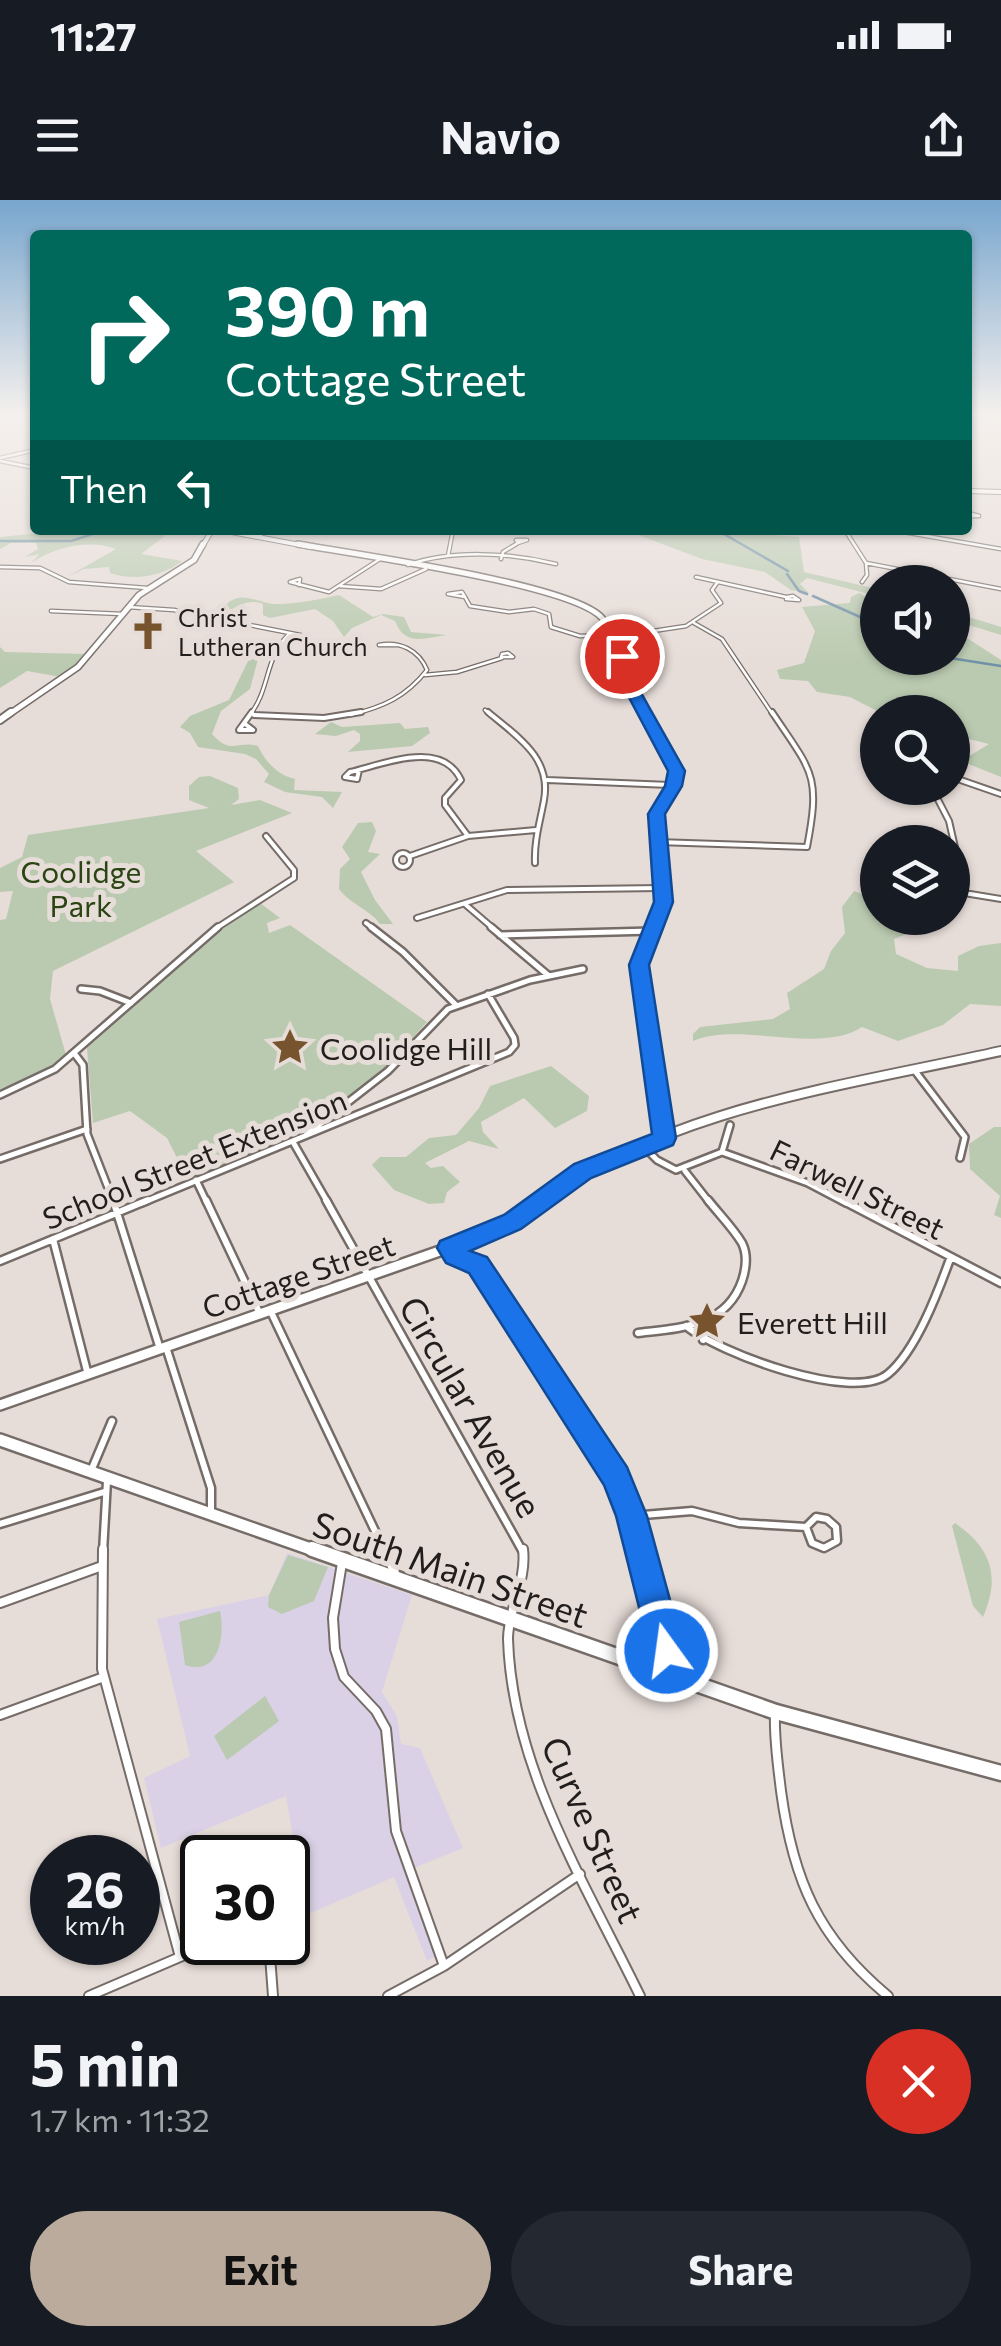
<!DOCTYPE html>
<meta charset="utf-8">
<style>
body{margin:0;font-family:Commissioner,sans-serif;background:#242831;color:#f1f3f6;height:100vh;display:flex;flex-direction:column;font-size:38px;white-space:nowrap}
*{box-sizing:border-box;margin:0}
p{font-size:32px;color:#9ea1a6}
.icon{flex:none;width:55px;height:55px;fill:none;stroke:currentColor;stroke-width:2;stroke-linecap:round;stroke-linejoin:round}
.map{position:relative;height:1796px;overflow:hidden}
.panel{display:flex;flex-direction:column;background:#171b24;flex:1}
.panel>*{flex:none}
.guide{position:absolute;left:30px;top:30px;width:942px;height:305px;border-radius:10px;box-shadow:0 2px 8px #0004;background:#00695c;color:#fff;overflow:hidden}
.fabs{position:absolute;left:860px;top:365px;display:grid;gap:20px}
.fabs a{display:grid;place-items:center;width:110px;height:110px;border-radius:50%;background:#171b24;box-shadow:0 2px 8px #0004;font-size:50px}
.speed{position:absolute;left:30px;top:1635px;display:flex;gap:20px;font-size:50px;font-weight:700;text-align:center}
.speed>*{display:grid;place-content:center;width:130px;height:130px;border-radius:50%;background:#171b24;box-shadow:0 2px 8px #0004;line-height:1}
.speed small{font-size:25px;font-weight:400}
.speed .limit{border:5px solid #111;border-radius:15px;background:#fff;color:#111}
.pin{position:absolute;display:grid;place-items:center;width:85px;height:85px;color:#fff;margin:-42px;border:5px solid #fff;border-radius:50%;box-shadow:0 2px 10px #0007}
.me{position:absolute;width:110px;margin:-55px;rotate:346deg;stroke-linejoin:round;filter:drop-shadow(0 0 8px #0008)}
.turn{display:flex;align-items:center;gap:35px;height:210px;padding:0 30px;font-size:45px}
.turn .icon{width:130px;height:130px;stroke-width:2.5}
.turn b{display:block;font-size:70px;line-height:85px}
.then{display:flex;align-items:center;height:95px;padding:0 30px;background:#0003;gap:20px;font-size:38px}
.round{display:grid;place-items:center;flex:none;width:105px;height:105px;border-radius:52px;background:#242831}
.headline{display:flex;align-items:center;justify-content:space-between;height:170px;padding:0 30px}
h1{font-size:60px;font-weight:700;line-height:75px}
.action{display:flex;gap:20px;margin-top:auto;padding:20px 30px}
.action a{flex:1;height:115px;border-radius:60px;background:#bbab9c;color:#111;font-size:40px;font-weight:700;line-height:115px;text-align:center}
.action a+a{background:#242831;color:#f1f3f6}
.status{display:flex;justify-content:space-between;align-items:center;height:70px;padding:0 50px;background:#171b24;direction:ltr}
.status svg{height:28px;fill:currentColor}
header{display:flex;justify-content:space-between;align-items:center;height:130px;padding:0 30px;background:#171b24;font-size:45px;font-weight:700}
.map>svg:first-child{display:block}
.education{fill:#dad1e6}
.green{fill:#bacab0}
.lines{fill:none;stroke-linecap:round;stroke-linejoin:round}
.stream{stroke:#7090a7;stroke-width:2.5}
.street-far4-casing{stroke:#756c68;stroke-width:5}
.street-far3-casing{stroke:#756c68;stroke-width:8}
.street-far2-casing{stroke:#756c68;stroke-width:10}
.street-far1-casing{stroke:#756c68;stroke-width:11}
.street-casing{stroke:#756c68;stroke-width:12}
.secondary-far4-casing{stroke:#756c68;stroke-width:6}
.secondary-far3-casing{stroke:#756c68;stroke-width:8}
.secondary-far2-casing{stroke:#756c68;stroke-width:10}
.secondary-far1-casing{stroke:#756c68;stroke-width:12}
.secondary-casing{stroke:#756c68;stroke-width:14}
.primary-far2-casing{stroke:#756c68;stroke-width:6}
.primary-far1-casing{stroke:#756c68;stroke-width:16}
.primary-casing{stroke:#756c68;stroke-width:19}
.street-far4{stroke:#fff;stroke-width:2.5}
.street-far3{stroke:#fff;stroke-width:4}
.street-far2{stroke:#fff;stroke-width:5}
.street-far1{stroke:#fff;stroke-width:6}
.street{stroke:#fff;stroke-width:8}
.secondary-far4{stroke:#fff;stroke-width:4}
.secondary-far3{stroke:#fff;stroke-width:5}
.secondary-far2{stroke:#fff;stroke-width:6}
.secondary-far1{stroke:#fff;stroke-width:8}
.secondary{stroke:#fff;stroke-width:9}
.primary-far2{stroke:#fff;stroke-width:4}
.primary-far1{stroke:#fff;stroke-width:11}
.primary{stroke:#fff;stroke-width:14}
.route{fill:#1a73e8;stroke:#114b97;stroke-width:2.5}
.labels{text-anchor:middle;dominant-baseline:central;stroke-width:10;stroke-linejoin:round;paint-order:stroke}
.far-poi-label{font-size:25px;fill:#221e1d;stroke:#e7ddd8;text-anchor:start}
.park-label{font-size:30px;fill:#2a4413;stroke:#e7ddd8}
.poi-label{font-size:30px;fill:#221e1d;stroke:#e7ddd8;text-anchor:start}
.street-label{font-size:30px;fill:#221e1d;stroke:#e7ddd8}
.near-street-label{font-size:35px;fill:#221e1d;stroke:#e7ddd8}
</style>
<div class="status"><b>11:27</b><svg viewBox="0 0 49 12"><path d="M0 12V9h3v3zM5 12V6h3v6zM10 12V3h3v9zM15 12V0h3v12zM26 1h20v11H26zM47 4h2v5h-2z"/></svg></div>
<header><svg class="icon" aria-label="menu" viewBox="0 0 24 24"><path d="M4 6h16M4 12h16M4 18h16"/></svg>Navio<svg class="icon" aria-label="share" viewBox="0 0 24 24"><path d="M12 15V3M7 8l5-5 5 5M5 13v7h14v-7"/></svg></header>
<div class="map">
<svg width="1001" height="1796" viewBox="0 0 1001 1796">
<rect width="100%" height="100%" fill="#e7ddd8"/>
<!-- education -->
<path class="education" d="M287 1353 412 1395 382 1492 397 1516 401 1544 420 1548 463 1648 414 1668 445 1751 427 1761 394 1677 306 1715 286 1596 161 1648 144 1578 190 1556 157 1419 269 1395Z"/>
<!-- green -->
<path class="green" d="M69 330H163L165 336 141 354 182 361C162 377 133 381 110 373L109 367 84 369 67 377 116 349C89 339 55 347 31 363L40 354 25 357 38 349 36 343H11L0 349V337Z
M625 330H704L799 337 804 372 877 389V396L807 378 800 384 809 393 791 390 765 372 702 359Z
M859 393 877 403 878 458H952L953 412 1001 427V435L956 421 967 438 1001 460V577L966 563V558L989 544 953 535 952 512H879L850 497 817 492 808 481 780 479 777 470 804 463 815 431 802 407 850 403 851 397Z
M339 395 373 417 383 414 404 417 411 432 447 435C424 438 405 447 395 421L381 415 352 428 344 437 333 421 315 409 270 418 263 415V404C243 397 234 411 217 417 237 381 256 406 282 404 301 403 321 399 339 395Z
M262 444 250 489 221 511 212 534C232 556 236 540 258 546 266 563 278 575 295 579L294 590 342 592 333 608 322 597 285 592 264 582 269 574 256 559 245 554 198 547 190 533 180 527 190 516 229 500 251 455Z
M0 447 5 452 87 454 61 477 27 471 0 488Z
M331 522 342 527 400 523 405 529 428 527 430 533 412 546 348 552 360 541V534L354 530 336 536 315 534Z
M210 576 238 588 239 599 231 605 260 600 292 613 196 651 234 682 53 771 50 799 66 855 44 872 0 889V720L6 719 13 691 0 692V668L22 657 28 635 209 608 189 600V586L199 577Z
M372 622 376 631 368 652 380 654 361 672 375 700 393 724H380C372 711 350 704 339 689L340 669 350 659 342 647 358 623Z
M854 691 877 700 878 718H947L894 739 896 754 927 768 958 771V756L979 746 1001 743V806L970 804 943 825 898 841 862 827C820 855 739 821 693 841V834L700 827 773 819 790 809 787 793 824 769 831 751 845 733 842 707Z
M260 703 280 718 267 723 269 733 290 725 427 822 381 873 298 936 188 980 167 938 130 911 93 923 87 848 226 726Z
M551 866 589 896 587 911 555 928 524 898 481 922 483 932 499 949 469 941 425 963 431 968 443 966 460 982 447 992 444 1003 429 1004 394 990 372 965 380 957H406L429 938 456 935 479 908 490 886Z
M994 927H1001V1018L994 1015 1000 996 970 969 969 944Z
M955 1323C991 1348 1001 1376 983 1417L973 1406 952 1326Z
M288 1355 328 1367 314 1401 282 1414 268 1407 269 1395Z
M220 1411C225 1434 220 1477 185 1465L179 1422Z
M265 1496 279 1521 227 1560 214 1536Z"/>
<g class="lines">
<!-- stream -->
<path class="stream" d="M717 330 788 371
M0 341H71L105 330
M787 374 799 391 807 394
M813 396 878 425
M950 458 1001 466"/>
<!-- street-far4 casing -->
<g class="street-far4-casing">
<path id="street-far4" d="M0 258 35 250
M0 261 35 268
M968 313 979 316H968
M845 330 866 363 867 375 862 382
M892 330 1001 349
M257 337 270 330
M516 340H527L518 343Z
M448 356 453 330
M501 359 503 352 518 343
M866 363 1001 389
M408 365C452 349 511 353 556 364
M0 367 40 368 69 382 147 388
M696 377 786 397
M290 382 329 392 380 359
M290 382 300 379 299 385
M339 386 381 389 426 369
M462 392 465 397 448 394Z
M793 396 799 400 786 399 787 397Z
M465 397 470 406 509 412 534 409 549 414 551 427 580 436 612 435
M128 407 174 410 305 436
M51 411 123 414
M694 423 722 439 773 515
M614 437 686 426 721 403 712 390 717 383
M508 453 513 457H501L502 454Z
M425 475 457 472 502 458
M485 510 491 515
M250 515C271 487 264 459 289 434
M350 515C383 507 406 497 427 470 419 450 400 441 379 445H396"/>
</g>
<!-- street-far3 casing -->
<g class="street-far3-casing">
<path id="street-far3" d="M488 512C516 536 552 557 544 600 540 622 534 641 535 663
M254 515 324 518 361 512
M245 524 253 530H239L252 512
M359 570 357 579 345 577 350 572C384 564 442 539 461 580L445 598V605L468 636
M952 577 1001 594
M547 580 670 585
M932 588 949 621 965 691
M657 642 807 647C821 574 812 572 772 512
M396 660a7 7 0 1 1 14 0a7 7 0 1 1-14 0Z
M410 656 468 636 536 630
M878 668 871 671 878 677
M952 691 1001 699
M466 705 494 729
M417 718 507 690 661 688
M366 723 374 729
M215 729 294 678V670L266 636"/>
</g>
<!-- street-far2 casing -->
<g class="street-far2-casing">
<path id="street-far2" d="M371 727 403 752 456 805
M491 727 549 776
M500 735 652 731
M81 789 100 791 131 803
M74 853 83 865 87 934 114 1003
M915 871 965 937 960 958
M0 895 55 869 218 727
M306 935 388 871 448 809 530 780 583 769
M293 942 328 1003
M644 947 657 960 676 970 722 952 808 983 846 1003
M722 952 730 925
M0 959 87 929
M685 971 710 1003
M196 980 207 1003
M142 1003 509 852 515 845 514 838 488 794"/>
</g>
<!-- street-far1 casing -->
<g class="street-far1-casing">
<path id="street-far1" d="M113 1000 160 1149
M206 1000 259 1112
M326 1000 523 1352
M842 1000 1001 1083
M53 1039 88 1175
M449 1048 455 1055 478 1065 622 1289 640 1352
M0 1061 148 1000
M271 1112 385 1352
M686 1126C719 1153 853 1203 888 1174 916 1151 938 1092 950 1059
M638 1133C680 1128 726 1127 742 1081 746 1069 748 1055 742 1043 733 1028 719 1014 708 1000
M703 1140 709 1121
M166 1147 211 1288V1312
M91 1271 112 1221
M631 1316 692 1311 739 1323 806 1327
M816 1317 827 1319 836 1327 837 1341 824 1348 812 1343 806 1327Z
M0 1324 104 1292
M103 1352 107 1281"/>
</g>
<!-- street casing -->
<g class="street-casing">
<path id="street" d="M103 1349 102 1469 180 1757
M384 1349 395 1373
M523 1349C527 1381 508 1409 508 1439 512 1568 585 1683 640 1796
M639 1349 666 1441 665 1470
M342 1363 333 1418 335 1449 344 1477 376 1511 386 1529 396 1631 444 1766
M0 1403 102 1366
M775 1514C774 1540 778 1565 781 1591 793 1680 818 1738 888 1796
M0 1515 104 1477
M269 1742 273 1796
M89 1796 215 1742
M388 1796 444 1766 580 1674"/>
</g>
<!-- secondary-far4 casing -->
<g class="secondary-far4-casing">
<path id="secondary-far4" d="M221 330 311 347
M202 347 212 330"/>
</g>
<!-- secondary-far3 casing -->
<g class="secondary-far3-casing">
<path id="secondary-far3" d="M298 344C352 354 573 384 602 418 616 434 618 455 624 474 628 488 639 502 646 515
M8 515 78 467 139 395 194 360 203 344"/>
</g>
<!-- secondary-far2 casing -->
<g class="secondary-far2-casing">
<path id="secondary-far2" d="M645 512 677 571 656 614 663 702 653 729
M0 520 11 512"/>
</g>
<!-- secondary-far1 casing -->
<g class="secondary-far1-casing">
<path id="secondary-far1" d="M654 727 639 765 664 939
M539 1003C671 907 845 886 1001 851"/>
</g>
<!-- secondary casing -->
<g class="secondary-casing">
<path id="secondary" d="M0 1205 491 1033 543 1000"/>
</g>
<!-- primary-far2 casing -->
<g class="primary-far2-casing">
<path id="primary-far2" d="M968 291 1001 292"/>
</g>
<!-- primary-far1 casing -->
<g class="primary-far1-casing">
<path id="primary-far1" d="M0 1240 319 1352"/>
</g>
<!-- primary casing -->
<g class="primary-casing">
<path id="primary" d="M312 1349 776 1512 1001 1573"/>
</g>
<!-- street-far4 -->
<use href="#street-far4" class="street-far4"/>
<!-- street-far3 -->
<use href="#street-far3" class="street-far3"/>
<!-- street-far2 -->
<use href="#street-far2" class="street-far2"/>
<!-- street-far1 -->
<use href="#street-far1" class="street-far1"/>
<!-- street -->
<use href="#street" class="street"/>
<!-- secondary-far4 -->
<use href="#secondary-far4" class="secondary-far4"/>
<!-- secondary-far3 -->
<use href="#secondary-far3" class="secondary-far3"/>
<!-- secondary-far2 -->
<use href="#secondary-far2" class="secondary-far2"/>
<!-- secondary-far1 -->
<use href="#secondary-far1" class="secondary-far1"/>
<!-- secondary -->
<use href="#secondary" class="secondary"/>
<!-- primary-far2 -->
<use href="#primary-far2" class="primary-far2"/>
<!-- primary-far1 -->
<use href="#primary-far1" class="primary-far1"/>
<!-- primary -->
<use href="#primary" class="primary"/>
</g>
<!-- sky -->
<linearGradient id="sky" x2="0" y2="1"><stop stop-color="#78a6ce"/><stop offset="0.46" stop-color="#f4f0ed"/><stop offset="1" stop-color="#f4f0ed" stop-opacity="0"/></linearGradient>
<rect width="1001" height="465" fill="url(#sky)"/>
<!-- route -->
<path class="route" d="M622 452 629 456 631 475 685 571 682 586 665 614 673 702 649 765 676 938 673 945 591 978 521 1029 470 1051 487 1057 627 1267 647 1316 684 1451 679 1463 667 1468 655 1463 650 1451 616 1316 604 1285 469 1073 446 1063 437 1048 440 1041 504 1015 574 964 652 934 629 765 654 702 648 614 665 586 668 571 617 475 615 456Z"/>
<!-- icons -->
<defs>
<g id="church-bare" transform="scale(3)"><path d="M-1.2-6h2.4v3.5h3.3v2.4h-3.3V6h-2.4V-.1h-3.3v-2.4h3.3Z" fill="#78542e" stroke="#e7ddd8" stroke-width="2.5" paint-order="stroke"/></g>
<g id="sight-bare" transform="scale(3)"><path d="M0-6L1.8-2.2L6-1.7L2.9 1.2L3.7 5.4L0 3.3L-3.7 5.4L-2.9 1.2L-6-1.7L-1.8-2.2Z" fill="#78542e" stroke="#e7ddd8" stroke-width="2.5" paint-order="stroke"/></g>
</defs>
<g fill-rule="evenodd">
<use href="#church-bare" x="148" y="431"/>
<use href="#sight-bare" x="290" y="847"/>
<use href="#sight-bare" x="707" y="1121"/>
</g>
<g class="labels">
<!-- far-poi labels -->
<g class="far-poi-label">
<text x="178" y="417">Christ<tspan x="178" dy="29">Lutheran Church</tspan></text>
</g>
<!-- park labels -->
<g class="park-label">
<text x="81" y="670">Coolidge<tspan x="81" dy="34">Park</tspan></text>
</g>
<!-- poi labels -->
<g class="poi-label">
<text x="320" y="847">Coolidge Hill</text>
<text x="737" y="1121">Everett Hill</text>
</g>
<!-- street labels -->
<g class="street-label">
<text transform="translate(194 958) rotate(-22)">School Street Extension</text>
<text transform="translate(858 988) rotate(26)">Farwell Street</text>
<text transform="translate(298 1075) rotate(-19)">Cottage Street</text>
</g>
<!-- near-street labels -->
<g class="near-street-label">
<text transform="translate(472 1206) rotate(60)">Circular Avenue</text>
<text transform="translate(451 1368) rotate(19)">South Main Street</text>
<text transform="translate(594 1629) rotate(66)">Curve Street</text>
</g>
</g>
</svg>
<div class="fabs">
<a><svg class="icon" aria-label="sound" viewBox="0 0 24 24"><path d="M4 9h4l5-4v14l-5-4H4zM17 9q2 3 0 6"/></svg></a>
<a><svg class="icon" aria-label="search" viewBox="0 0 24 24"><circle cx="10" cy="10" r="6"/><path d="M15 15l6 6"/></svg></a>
<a><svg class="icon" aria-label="layers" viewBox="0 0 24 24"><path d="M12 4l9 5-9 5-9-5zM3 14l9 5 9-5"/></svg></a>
</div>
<div class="speed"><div>26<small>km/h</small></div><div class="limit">30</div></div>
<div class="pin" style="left:622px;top:456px;background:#d93025"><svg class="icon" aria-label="arrive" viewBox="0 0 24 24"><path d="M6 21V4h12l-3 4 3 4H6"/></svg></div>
<svg class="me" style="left:667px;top:1451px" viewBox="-20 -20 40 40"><circle r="17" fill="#1a73e8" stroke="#fff" stroke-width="3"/><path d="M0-11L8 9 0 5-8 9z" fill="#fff"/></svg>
<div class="guide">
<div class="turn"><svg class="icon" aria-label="right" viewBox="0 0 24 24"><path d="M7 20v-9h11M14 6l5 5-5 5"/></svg><div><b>390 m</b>Cottage Street</div></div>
<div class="then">Then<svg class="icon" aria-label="left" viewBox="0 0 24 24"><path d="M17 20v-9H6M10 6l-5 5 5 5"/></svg></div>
</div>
</div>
<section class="panel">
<div class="headline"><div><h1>5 min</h1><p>1.7 km · 11:32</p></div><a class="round" style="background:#d93025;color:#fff"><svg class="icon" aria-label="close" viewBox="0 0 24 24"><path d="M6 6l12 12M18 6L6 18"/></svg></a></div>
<div class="action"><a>Exit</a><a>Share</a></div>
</section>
